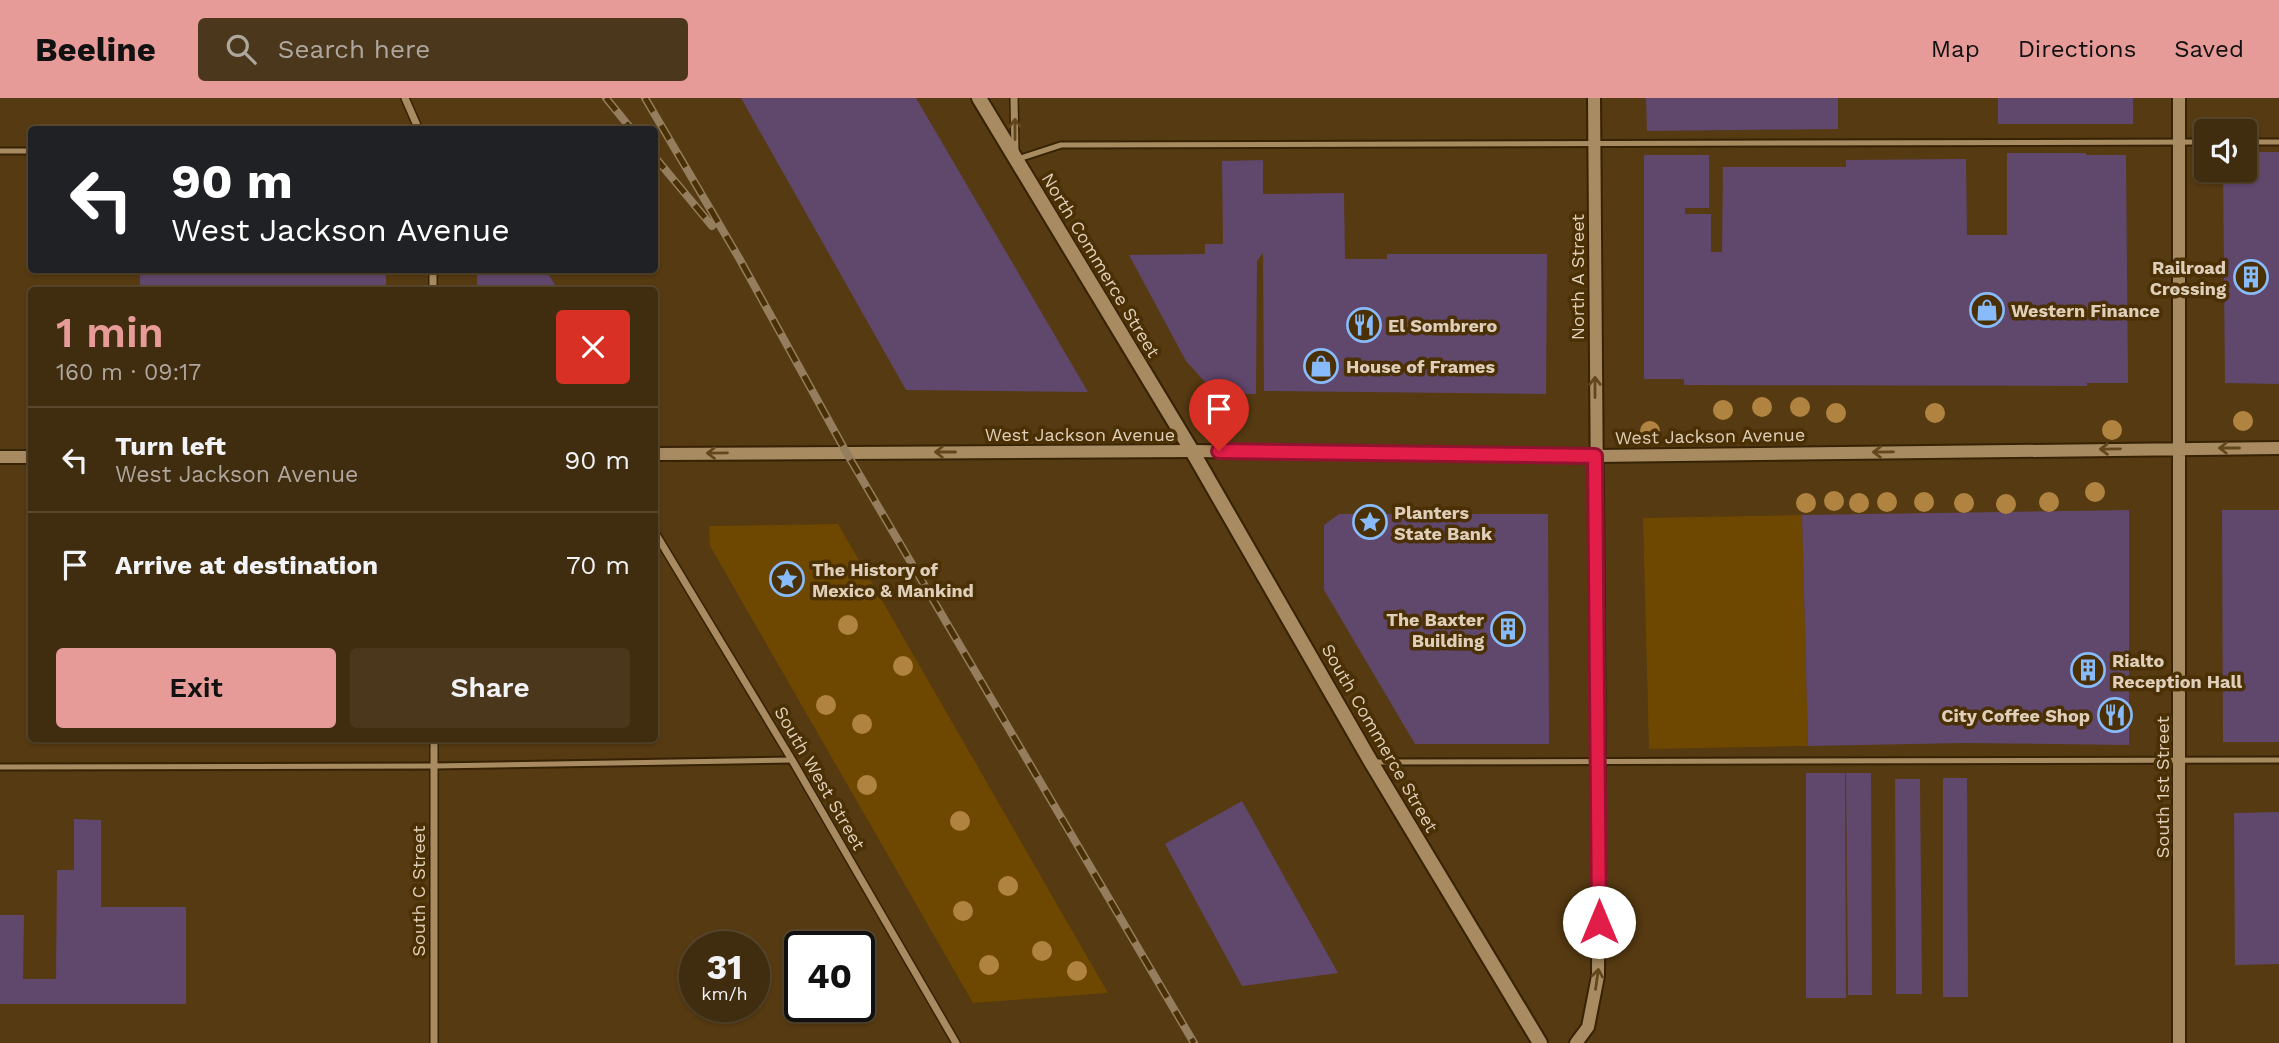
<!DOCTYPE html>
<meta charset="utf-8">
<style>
body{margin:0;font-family:"Work Sans",sans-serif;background:#4b381c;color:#f1f3f6;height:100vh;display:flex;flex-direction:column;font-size:26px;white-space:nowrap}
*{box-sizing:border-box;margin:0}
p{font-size:23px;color:#aea79e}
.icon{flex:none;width:38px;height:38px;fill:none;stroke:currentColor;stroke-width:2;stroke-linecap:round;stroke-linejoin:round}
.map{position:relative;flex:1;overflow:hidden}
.sheet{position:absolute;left:28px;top:189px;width:630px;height:455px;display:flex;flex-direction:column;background:#402c0e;border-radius:7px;box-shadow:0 2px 5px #0004,0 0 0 2px #59482e}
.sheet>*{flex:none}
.guide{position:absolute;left:28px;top:28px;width:630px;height:147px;border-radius:7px;box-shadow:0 2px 5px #0004,0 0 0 2px #59482e;background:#202124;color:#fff;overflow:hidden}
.tools{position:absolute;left:2194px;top:21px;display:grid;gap:14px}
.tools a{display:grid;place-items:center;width:63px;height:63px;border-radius:7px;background:#402c0e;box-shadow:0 2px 5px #0004,0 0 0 2px #59482e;font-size:35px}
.speed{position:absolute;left:679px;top:833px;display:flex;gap:14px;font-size:35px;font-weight:700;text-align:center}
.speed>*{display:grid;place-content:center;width:91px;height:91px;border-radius:50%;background:#402c0e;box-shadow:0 2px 5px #0004,0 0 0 2px #59482e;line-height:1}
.speed small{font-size:18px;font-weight:400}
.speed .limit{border:4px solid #111;border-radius:10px;background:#fff;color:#111}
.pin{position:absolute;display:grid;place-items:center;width:60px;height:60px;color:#fff;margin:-72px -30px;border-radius:50% 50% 50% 0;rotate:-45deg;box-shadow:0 0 7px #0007}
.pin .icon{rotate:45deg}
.me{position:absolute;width:77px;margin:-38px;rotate:0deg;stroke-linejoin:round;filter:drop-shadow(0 0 5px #0008)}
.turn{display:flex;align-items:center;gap:24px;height:147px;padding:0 28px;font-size:32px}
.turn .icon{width:91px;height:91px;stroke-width:2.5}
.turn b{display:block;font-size:49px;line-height:60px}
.round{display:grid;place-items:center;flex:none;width:74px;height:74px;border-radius:7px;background:#4b381c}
.headline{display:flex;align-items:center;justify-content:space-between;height:119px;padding:0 28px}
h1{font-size:42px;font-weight:600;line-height:52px;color:#e69b98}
.cta{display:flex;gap:14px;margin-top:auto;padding:14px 28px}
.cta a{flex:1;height:80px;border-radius:7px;background:#e69b98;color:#111;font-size:28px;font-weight:600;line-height:80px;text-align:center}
.cta a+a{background:#4b381c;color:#f1f3f6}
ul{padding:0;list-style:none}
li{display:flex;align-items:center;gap:21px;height:105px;padding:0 28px;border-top:2px solid #59482e}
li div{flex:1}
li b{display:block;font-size:26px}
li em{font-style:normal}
header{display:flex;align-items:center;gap:42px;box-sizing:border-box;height:98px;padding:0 35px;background:#e69b98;color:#111}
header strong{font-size:33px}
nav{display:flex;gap:38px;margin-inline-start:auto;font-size:24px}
.search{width:490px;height:63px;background:#4b381c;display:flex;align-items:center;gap:18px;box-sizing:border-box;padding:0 24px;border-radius:7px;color:#aea79e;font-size:26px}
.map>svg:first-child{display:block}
.green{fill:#6e4800}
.building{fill:#60476c}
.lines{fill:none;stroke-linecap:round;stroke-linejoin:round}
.service-casing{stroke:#362204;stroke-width:9}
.minor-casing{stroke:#362204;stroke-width:10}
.tertiary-casing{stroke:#362204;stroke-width:16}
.secondary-casing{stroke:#362204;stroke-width:18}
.service{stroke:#a98b62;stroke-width:5}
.minor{stroke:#a98b62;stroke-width:7}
.tertiary{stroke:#a98b62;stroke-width:12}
.secondary{stroke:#a98b62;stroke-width:14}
.rail-casing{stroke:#947e5e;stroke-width:8}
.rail{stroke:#4a3004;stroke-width:5;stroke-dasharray:16;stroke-linecap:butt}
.tree{fill:#b18341}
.oneway{stroke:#62471c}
.route-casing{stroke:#92132f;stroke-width:18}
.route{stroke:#e11d48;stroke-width:12}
.labels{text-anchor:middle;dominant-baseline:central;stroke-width:7;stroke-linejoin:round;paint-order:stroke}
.street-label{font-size:18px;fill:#dfcfba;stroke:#4a3004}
.poi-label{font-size:18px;font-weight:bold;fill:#dfcfba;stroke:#4a3004;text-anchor:start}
</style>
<header>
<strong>Beeline</strong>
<div class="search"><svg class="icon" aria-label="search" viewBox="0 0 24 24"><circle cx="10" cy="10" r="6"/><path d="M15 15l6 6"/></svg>Search here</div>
<nav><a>Map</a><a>Directions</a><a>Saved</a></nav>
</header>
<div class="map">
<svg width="2279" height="945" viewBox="0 0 2279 945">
<rect width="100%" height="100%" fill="#553a12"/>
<!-- green -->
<path class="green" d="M1802 417 1808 648 1649 651 1643 420Z
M838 426 1108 895 973 905 710 448 709 428Z"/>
<!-- building -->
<path class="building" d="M741 0H916L1088 294 906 292Z
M1646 0H1838V31L1647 33Z
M1998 0H2133V26H1998Z
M2245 54H2279V286L2225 285 2223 72H2245Z
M2007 55H2086V57H2126L2128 285H2087V288L1684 287V281H1644V57H1709V110H1685V116H1711V154H1722L1723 69H1846V62L1966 61 1967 137H2007Z
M1263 62V96L1344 95 1345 161H1387V156H1547L1546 296 1264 293 1263 155 1257 163 1256 296H1216L1186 263 1129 157 1205 156V146H1223L1222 63Z
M140 172H386V192H140Z
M477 172H546L558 192H477Z
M2129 412V647L1964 645 1808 648 1802 417Z
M2222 412H2279V644H2223Z
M1339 416H1548L1549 646H1415L1324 492V427Z
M1806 675H1845L1846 900H1806Z
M1846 675H1871L1872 897H1848Z
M1943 680H1967L1968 899H1943Z
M1895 681H1920L1922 896H1896Z
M1242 703 1338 875 1242 888 1165 746Z
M2279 714V866L2235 867 2234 715Z
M74 721 101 722V809H186V906H0V817H24L23 881H56L57 772H74Z"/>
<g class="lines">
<!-- service casing -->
<g class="service-casing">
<path id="service" d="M2245 44H2279
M0 53H32
M1018 61 1061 47 2207 44
M1374 664 2279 662
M0 669 434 668 792 662"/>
</g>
<!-- minor casing -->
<g class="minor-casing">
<path id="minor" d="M405 0 419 32
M1014 0 1015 54
M433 172V192
M654 433 792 662 956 945
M434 640V945"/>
</g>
<!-- tertiary casing -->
<g class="tertiary-casing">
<path id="tertiary" d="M2179 0V945
M654 356 1192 353 1595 358 2279 350
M0 359H32
M1576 945 1588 929 1598 878 1599 663 1594 0"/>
</g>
<!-- secondary casing -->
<g class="secondary-casing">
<path id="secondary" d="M979 0 1192 353 1371 664 1540 945"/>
</g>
<!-- service -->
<use href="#service" class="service"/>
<!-- minor -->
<use href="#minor" class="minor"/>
<!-- tertiary -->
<use href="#tertiary" class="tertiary"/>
<!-- secondary -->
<use href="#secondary" class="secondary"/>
<!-- rail casing -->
<g class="rail-casing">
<path id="rail" d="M606 0 632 32
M645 0 739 160 846 354 1194 945
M654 58 712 128"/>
</g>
<!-- rail -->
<use href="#rail" class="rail"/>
</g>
<!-- trees -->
<g class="tree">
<circle cx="1762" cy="309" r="10"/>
<circle cx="1800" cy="309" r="10"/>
<circle cx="1723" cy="312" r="10"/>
<circle cx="1836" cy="315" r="10"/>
<circle cx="1935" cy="315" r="10"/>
<circle cx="2243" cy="323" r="10"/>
<circle cx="2112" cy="332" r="10"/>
<circle cx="1650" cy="333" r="10"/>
<circle cx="2095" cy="394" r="10"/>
<circle cx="1834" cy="403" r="10"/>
<circle cx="1887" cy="404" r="10"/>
<circle cx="1924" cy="404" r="10"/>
<circle cx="2049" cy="404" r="10"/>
<circle cx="1806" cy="405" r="10"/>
<circle cx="1859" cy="405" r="10"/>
<circle cx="1964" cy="405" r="10"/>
<circle cx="2006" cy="406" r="10"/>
<circle cx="848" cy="527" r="10"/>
<circle cx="903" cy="568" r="10"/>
<circle cx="826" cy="607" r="10"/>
<circle cx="862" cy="626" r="10"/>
<circle cx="867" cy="687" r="10"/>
<circle cx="960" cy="723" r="10"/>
<circle cx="1008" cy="788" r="10"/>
<circle cx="963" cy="813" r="10"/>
<circle cx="1042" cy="853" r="10"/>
<circle cx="989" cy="867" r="10"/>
<circle cx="1077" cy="873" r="10"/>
</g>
<!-- one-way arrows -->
<defs><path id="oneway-shaft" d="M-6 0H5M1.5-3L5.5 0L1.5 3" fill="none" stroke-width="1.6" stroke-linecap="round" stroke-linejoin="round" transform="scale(1.75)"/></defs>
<g class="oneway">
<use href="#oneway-shaft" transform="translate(1015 31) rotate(-90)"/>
<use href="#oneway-shaft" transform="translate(1595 289) rotate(-90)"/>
<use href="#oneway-shaft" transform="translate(2229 350) rotate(-180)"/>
<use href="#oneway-shaft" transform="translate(2110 351) rotate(179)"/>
<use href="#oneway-shaft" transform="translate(945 354) rotate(180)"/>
<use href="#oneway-shaft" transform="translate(1883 354) rotate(179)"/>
<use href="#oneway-shaft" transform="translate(717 355) rotate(179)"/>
<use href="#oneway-shaft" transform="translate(1597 881) rotate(-82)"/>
</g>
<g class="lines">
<!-- route casing -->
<g class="route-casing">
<path id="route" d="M1219 353 1595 358 1599 824"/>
</g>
<!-- route -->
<use href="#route" class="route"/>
</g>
<!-- icons -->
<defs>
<g id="building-ring" transform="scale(1.75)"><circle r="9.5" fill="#4a3004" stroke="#87bbfb" stroke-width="1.5"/><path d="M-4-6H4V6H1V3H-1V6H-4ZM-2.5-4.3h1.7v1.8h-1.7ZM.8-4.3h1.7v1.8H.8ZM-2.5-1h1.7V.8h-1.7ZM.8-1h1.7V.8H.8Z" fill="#87bbfb"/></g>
<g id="shop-ring" transform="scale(1.75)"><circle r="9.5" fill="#4a3004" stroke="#87bbfb" stroke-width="1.5"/><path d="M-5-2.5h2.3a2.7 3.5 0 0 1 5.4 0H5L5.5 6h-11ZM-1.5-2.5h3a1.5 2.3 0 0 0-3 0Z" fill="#87bbfb"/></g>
<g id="restaurant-ring" transform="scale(1.75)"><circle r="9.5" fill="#4a3004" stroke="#87bbfb" stroke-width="1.5"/><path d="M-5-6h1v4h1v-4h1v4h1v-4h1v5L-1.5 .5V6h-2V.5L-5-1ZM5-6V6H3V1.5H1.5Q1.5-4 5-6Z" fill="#87bbfb"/></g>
<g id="sight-ring" transform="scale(1.75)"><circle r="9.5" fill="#4a3004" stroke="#87bbfb" stroke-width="1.5"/><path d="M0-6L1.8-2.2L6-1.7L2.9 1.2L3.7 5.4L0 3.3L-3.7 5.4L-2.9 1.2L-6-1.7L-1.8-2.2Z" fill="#87bbfb"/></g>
</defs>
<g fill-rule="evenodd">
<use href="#building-ring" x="2251" y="179"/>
<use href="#shop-ring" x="1987" y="212"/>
<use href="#restaurant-ring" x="1364" y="227"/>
<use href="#shop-ring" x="1321" y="268"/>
<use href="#sight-ring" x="1370" y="424"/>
<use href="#sight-ring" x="787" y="481"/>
<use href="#building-ring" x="1508" y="531"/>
<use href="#building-ring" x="2088" y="572"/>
<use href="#restaurant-ring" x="2115" y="617"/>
</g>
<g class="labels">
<!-- street labels -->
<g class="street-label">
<text transform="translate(1101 167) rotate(59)">North Commerce Street</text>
<text transform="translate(1577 179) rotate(-90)">North A Street</text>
<text x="1080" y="336">West Jackson Avenue</text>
<text transform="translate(1710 338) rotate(-1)">West Jackson Avenue</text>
<text transform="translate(1380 640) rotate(60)">South Commerce Street</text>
<text transform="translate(820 680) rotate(60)">South West Street</text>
<text transform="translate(2162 689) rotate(-90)">South 1st Street</text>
<text transform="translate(418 793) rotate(-90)">South C Street</text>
</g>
<!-- poi labels -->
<g class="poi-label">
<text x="2226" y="169" text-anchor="end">Railroad<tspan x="2226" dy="21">Crossing</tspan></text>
<text x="2011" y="212">Western Finance</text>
<text x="1388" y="227">El Sombrero</text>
<text x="1346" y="268">House of Frames</text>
<text x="1394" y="414">Planters<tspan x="1394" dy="21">State Bank</tspan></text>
<text x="812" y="471">The History of<tspan x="812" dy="21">Mexico &amp; Mankind</tspan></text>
<text x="1484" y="521" text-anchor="end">The Baxter<tspan x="1484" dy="21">Building</tspan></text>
<text x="2112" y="562">Rialto<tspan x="2112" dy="21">Reception Hall</tspan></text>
<text x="2090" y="617" text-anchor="end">City Coffee Shop</text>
</g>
</g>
</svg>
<div class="tools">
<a><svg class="icon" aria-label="sound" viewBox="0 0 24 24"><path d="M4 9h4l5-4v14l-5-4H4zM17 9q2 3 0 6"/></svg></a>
</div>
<div class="speed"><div>31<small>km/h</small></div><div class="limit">40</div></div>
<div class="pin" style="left:1219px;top:353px;background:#d93025"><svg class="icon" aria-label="arrive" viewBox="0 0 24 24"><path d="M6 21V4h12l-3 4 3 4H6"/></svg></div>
<svg class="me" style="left:1599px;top:824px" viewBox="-20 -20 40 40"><circle r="19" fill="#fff"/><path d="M0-13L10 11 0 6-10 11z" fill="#e11d48"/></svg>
<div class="guide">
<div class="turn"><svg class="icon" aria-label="left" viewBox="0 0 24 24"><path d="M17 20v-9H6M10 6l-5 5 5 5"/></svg><div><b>90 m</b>West Jackson Avenue</div></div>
</div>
<section class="sheet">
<div class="headline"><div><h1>1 min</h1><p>160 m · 09:17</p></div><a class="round" style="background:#d93025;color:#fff"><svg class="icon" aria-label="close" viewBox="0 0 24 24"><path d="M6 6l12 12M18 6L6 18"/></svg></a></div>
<ul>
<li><svg class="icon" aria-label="left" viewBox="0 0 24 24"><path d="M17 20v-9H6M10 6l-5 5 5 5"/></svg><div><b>Turn left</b><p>West Jackson Avenue</p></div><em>90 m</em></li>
<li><svg class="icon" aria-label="arrive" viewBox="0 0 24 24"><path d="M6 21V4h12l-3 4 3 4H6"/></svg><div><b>Arrive at destination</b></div><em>70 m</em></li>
</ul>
<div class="cta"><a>Exit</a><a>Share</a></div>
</section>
</div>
